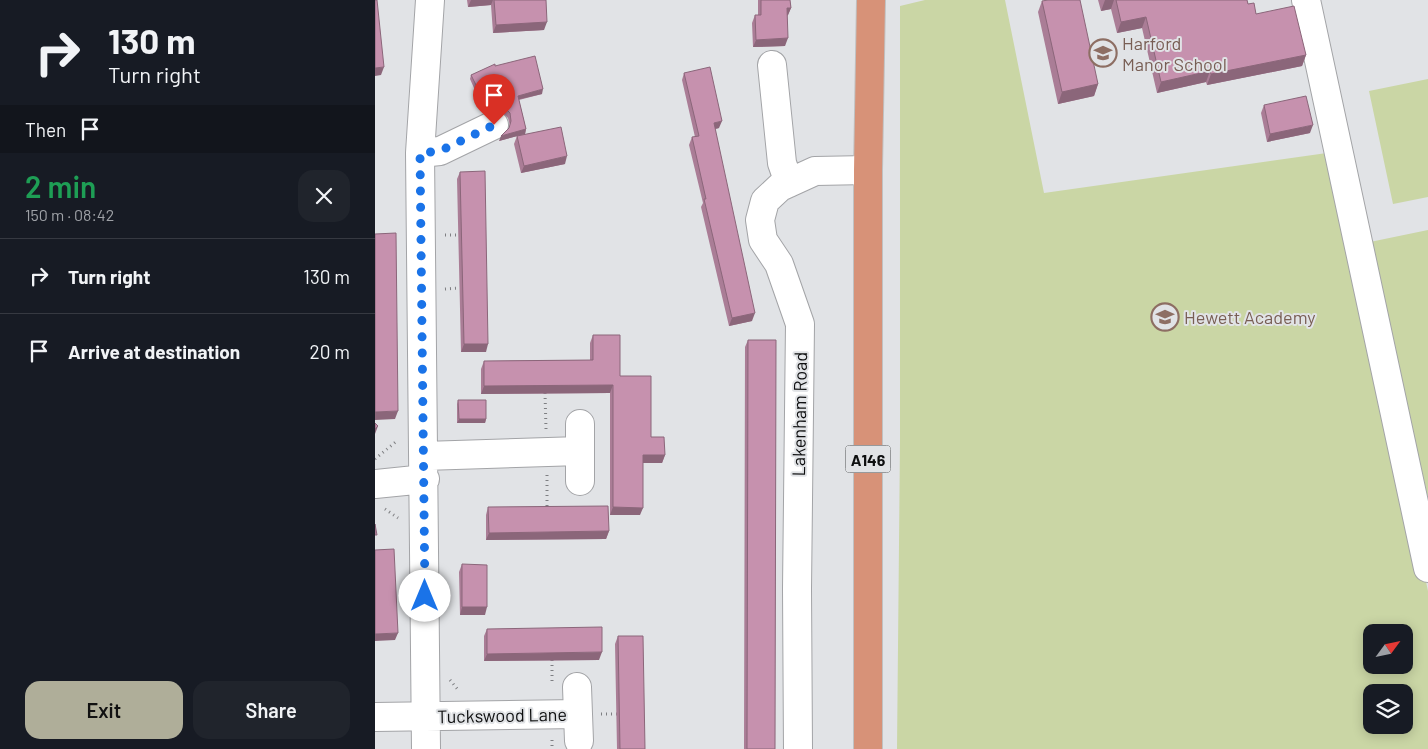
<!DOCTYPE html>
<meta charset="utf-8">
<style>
body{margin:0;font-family:Barlow,sans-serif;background:#20242c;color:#f1f3f6;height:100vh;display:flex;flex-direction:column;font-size:19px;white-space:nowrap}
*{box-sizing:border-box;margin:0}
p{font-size:16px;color:#9ea1a6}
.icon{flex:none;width:28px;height:28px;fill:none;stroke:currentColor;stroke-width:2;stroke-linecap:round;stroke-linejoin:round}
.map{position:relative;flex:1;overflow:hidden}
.details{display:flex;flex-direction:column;background:#171b24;width:375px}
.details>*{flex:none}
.guide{background:#171b24;color:#f1f3f6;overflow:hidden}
.needle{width:32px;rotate:57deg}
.controls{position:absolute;left:988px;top:624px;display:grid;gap:10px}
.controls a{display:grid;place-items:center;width:50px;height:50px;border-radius:10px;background:#171b24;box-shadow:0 2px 12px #0003;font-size:25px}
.pin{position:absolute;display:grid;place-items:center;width:42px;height:42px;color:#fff;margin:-51px -21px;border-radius:50% 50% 50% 0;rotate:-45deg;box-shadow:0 0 5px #0007}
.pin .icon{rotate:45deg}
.me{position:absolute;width:55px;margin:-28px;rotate:0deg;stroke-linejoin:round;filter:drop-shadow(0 0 4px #0008)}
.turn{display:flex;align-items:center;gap:18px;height:105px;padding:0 25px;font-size:22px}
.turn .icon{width:65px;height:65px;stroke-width:2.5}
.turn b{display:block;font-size:35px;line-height:42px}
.then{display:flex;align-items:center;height:48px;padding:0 25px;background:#0003;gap:10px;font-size:19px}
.round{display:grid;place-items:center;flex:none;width:52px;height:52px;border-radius:15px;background:#20242c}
.head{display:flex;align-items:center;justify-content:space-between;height:85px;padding:0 25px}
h1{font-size:30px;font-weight:600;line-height:38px;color:#1e9e55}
.action{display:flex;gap:10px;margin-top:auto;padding:10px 25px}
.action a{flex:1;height:58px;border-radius:15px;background:#afae99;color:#111;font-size:20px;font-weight:600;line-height:58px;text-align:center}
.action a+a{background:#20242c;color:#f1f3f6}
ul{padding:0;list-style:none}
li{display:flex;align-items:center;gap:15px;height:75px;padding:0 25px;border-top:1px solid #363941}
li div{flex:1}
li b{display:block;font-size:19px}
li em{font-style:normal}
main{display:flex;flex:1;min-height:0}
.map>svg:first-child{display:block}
.green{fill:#cad6a5;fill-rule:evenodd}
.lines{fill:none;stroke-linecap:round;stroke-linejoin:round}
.minor-casing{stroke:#a3a4a7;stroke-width:30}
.highway-casing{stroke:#c0c1c1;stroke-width:30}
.path{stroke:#7e7f82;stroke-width:3;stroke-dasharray:1 4;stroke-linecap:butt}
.minor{stroke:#fff;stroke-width:28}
.highway{stroke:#d79278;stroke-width:28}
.wall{fill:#aa7d96}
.shaded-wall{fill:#8b667a}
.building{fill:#c691ae;stroke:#8b667a}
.route{stroke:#1a73e8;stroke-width:9;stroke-dasharray:0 16.2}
.labels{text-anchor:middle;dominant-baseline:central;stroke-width:4;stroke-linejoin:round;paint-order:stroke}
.shield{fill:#e1e3e6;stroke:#4d4f50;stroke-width:1}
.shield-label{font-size:16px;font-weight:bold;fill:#0e0f10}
.education-label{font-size:18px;fill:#785e54;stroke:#e1e3e6;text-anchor:start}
.street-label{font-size:18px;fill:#0e0f10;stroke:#e1e3e6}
</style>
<main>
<section class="details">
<div class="guide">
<div class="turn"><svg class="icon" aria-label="right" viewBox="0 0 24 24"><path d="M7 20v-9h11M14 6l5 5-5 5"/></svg><div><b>130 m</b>Turn right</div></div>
<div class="then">Then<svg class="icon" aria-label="arrive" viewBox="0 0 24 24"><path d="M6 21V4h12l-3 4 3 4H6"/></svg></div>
</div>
<div class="head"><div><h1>2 min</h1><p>150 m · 08:42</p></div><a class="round"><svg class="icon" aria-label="close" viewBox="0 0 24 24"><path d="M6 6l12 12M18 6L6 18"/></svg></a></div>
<ul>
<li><svg class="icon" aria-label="right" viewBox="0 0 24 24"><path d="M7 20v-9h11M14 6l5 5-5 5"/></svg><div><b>Turn right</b></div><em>130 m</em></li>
<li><svg class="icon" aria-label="arrive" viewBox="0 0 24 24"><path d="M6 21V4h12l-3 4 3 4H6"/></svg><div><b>Arrive at destination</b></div><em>20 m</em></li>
</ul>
<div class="action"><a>Exit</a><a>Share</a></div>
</section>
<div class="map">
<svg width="1053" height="749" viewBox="0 0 1053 749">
<rect width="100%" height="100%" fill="#e1e3e6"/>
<!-- green -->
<path class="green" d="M550 0H630L669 193 959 152 1053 591V749H522L525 442V6ZM996 632H1029V665H996ZM996 692H1029V725H996Z
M1053 79V197L1018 204 994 91Z
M1053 230V498L995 242Z"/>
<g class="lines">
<!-- minor casing -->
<g class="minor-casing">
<path id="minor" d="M931 0 1053 568
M397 65 407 163 414 183
M45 153 65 151 119 125
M205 424V451
M49 456 205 451V481
M0 484 50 479
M202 687 203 714
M0 717 203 714 204 741
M51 749 45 153 55 0
M423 749 422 589 425 324 404 264 388 240 385 220 390 201 405 187 440 171 493 170"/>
</g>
<!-- highway casing -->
<g class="highway-casing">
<path id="highway" d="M493 749V170L496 0"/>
</g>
<!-- path -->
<path class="path" d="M70 235H83
M70 289 84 288
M170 393 171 429
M0 459 23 440
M172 475V509
M10 509 23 518
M75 680 84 691
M177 681V660
M226 714H245
M177 740V749"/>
<!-- minor -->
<use href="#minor" class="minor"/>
<!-- highway -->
<use href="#highway" class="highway"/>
</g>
<!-- wall -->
<path class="wall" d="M92 0H171L169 30 118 33 116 5 93 7Z
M383 0H415L416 8 413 15 412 16 410 46 378 47 377 23 380 15H383Z
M723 0H872L873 4 881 14 931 55 927 66 832 85 831 82 782 93 767 28 742 33 736 9 726 11Z
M667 1 723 84 719 96 683 104 663 12Z
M120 66 167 94 144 100 151 129 150 134 190 164 146 173 139 144 142 136 124 141 134 129 135 126 133 118 127 112 116 110 114 103 107 106 95 79 96 75Z
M309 73 344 128 340 129 377 321 354 326 326 207 328 203 314 145 317 137H320L307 80Z
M889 105 935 133 892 142 886 113Z
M85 172 111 352H86L82 179Z
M218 335 245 376 276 437 290 455 287 463H268L265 515H235V393L106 394V369L109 361 215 360V343Z
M373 340 400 749H369L370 347Z
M83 400 111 419 110 423H82V404Z
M113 507 234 531 231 539 111 540V515Z
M87 564 110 615H85L84 572Z
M112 629 224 660 109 661V636Z
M243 636 270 749H242L240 644Z"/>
<!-- shaded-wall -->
<path class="shaded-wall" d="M96 0H118L116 5 93 7Z
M730 0H739L736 9 726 11Z
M412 8H416L413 15 409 16Z
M771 17 767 28 742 33 746 22Z
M172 22 169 30 118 33 121 25Z
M413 38 410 46 378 47 381 40Z
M931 55 927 66 832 85 836 74Z
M9 67 6 75 0 76V68Z
M835 71 831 82 782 93 786 82Z
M723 84 719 96 683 104 687 92Z
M168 89 167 94 141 100 143 96Z
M116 98 114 103 107 106 109 101Z
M118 105 129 107 127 112 116 110Z
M347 121 344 128 336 130 339 123Z
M938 125 935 133 892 142 895 134Z
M151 129 150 134 124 141 126 136Z
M192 156 190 164 146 173 149 166Z
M380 313 377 321 354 326 357 318Z
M89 344H113L111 352H86Z
M238 385 235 393 106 394 109 386Z
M23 411 20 419 0 420V412Z
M84 419H111L110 423H82Z
M3 426 0 434V429Z
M268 455H290L287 463H265Z
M238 507 268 508 265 515H235Z
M234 531 231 539 111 540 114 533Z
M87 607H112L110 615H85Z
M23 633 20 640 0 641V634Z
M227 652 224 660 109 661 112 654Z"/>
<!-- building -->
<path class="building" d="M0 0H2L9 67 0 68Z
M119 0H171L172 22 121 25Z
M386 0H415L416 8H412L413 38 381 40 380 15H386Z
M673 0H705L723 84 687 92 667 1Z
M741 0H872L873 4 879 3 881 14 919 6 931 55 836 74 835 71 786 82 771 17 746 22Z
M160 56 168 89 143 96 151 129 126 136 134 128 136 121 135 113 129 107 118 105 116 98 109 101 96 75 120 64V66Z
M335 67 347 121 339 123 380 313 357 318 329 199H331L317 137 324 136 309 73Z
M931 96 938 125 895 134 889 105Z
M186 127 192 156 149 166 142 136Z
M110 171 113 344H89L85 172Z
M21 233 23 411 0 412V234Z
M218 335H245V376H276V437H289L290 455H268V508L238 507V385L109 386V361L218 360Z
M373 340H401L400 749H372Z
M83 400H111V419H84Z
M0 423 3 426 0 429Z
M233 506 234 531 114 533 113 507Z
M0 524 2 535H0Z
M19 549 23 633 0 634V550Z
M87 564 112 565V607H87Z
M227 627V652L112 654V629Z
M243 636H268L270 749H245Z"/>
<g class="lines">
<!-- route -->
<path class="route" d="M50 596 45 153 65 151 119 125"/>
</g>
<!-- icons -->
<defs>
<g id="school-ring" transform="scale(1.4375)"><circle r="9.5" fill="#e1e3e6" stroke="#8d6e63" stroke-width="1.5"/><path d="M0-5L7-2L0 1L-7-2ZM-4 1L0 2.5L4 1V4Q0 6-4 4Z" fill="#8d6e63"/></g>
</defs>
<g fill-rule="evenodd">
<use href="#school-ring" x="728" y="53"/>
<use href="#school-ring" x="790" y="317"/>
</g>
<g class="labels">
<!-- shield labels -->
<rect class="shield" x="470.5" y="445.5" width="45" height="27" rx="4"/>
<g class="shield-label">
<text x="493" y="459">A146</text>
</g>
<!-- education labels -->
<g class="education-label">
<text x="747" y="43">Harford<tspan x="747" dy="21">Manor School</tspan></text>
<text x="809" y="317">Hewett Academy</text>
</g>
<!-- street labels -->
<g class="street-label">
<text transform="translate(424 414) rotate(-89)">Lakenham Road</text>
<text transform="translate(127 715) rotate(-1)">Tuckswood Lane</text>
</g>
</g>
</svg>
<div class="controls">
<a><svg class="needle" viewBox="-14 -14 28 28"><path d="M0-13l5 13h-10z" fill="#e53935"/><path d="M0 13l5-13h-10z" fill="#9ea1a6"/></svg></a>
<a><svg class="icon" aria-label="layers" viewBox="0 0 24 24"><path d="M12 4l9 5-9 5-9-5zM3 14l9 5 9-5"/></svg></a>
</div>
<div class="pin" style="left:119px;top:125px;background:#d93025"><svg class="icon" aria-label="arrive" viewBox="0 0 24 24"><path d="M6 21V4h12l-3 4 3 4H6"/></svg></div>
<svg class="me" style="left:50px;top:596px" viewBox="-20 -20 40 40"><circle r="19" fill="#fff"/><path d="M0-13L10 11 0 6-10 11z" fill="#1a73e8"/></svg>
</div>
</main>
